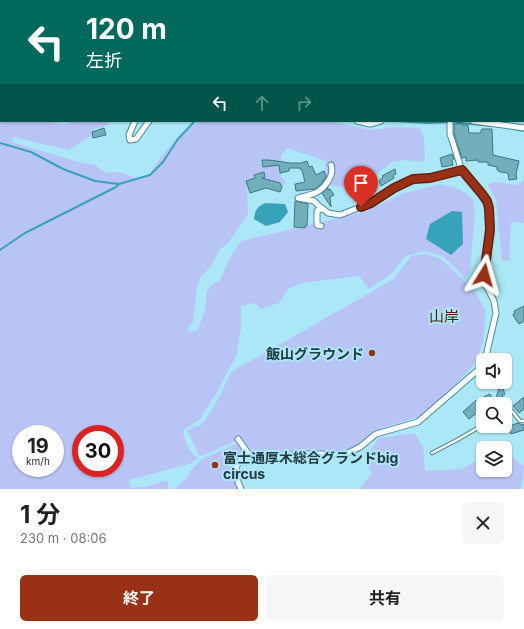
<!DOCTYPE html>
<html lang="ja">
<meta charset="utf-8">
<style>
body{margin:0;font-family:Inter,"Noto Sans JP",sans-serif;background:#f6f6f6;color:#222;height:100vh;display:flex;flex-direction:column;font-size:15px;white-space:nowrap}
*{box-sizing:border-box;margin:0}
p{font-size:13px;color:#767676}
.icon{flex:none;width:22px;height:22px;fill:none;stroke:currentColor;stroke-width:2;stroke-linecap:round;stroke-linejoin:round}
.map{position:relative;height:489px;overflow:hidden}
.sheet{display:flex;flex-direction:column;background:#fff;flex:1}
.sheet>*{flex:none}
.top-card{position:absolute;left:0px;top:0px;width:524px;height:122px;box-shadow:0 1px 3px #0004;background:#00695c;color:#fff;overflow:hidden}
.controls{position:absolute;left:476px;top:353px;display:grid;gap:8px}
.controls a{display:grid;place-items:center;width:36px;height:36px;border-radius:6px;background:#fff;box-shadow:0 1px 3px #0004;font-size:20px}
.speed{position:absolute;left:12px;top:425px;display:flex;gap:8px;font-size:20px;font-weight:700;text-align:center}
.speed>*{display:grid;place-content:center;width:52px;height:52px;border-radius:50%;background:#fff;box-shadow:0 1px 3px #0004;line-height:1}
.speed small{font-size:10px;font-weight:400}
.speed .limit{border:6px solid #d22;background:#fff;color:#111}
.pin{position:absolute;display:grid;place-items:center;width:34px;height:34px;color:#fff;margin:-41px -17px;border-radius:50% 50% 50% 0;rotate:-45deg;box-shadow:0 0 4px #0007}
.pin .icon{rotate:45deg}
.me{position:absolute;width:44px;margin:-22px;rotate:8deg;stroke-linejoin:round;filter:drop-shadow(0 0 3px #0008)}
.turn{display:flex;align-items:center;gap:14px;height:84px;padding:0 20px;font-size:18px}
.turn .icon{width:52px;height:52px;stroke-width:2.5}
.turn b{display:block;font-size:28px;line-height:34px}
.lanes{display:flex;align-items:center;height:38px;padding:0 20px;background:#0003;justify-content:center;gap:20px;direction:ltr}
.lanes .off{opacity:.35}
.round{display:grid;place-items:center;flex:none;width:42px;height:42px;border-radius:6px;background:#f6f6f6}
.head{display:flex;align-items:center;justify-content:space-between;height:68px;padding:0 20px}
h1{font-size:24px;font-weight:700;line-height:30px}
.cta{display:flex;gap:8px;margin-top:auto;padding:8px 20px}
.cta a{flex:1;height:46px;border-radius:6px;background:#993117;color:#fff;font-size:16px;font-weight:700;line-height:46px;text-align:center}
.cta a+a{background:#f6f6f6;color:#222}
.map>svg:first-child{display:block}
.green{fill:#b9c4f6;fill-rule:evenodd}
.water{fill:#37a3ba}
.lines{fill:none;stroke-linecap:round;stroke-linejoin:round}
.stream{stroke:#37a3ba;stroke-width:2}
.building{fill:#73aebc;stroke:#3c7784}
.service-casing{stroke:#4e8997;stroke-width:4.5}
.minor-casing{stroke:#4e8997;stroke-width:7}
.service{stroke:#fff;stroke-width:2.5}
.minor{stroke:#fff;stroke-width:5}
.route-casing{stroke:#63200f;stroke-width:10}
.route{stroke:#993117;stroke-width:7}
.poi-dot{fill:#993117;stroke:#abe7f6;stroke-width:1.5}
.labels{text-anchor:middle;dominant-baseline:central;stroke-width:4;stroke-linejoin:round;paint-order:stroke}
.poi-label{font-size:14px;font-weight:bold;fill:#233b41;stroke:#abe7f6;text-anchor:end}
.neighbourhood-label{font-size:15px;fill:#5d1b0b;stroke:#abe7f6}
</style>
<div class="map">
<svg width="524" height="489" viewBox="0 0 524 489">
<rect width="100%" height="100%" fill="#abe7f6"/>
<!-- green -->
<path class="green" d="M257 0H480V1H258Z
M0 85 1 121H45L63 125 74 121H110L108 125 94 129 93 135 68 150 13 137 12 142 78 162 95 165 106 173 120 172 138 179 148 177 160 158 183 131 202 121H328L371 130 393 127 420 128 424 138 425 162 406 160 392 162 357 189 323 184 326 161 287 148 281 156 282 166 281 177 286 182 283 186 255 175 247 187 248 214 228 243 220 249 211 266 200 278 197 288 193 321 188 327 189 332 198 330 205 309 207 291 213 284 220 280 231 256 241 241 365 212 402 194 440 184 460 189 473 199 475 213 470 271 465 278 443 256 424 251 405 256 391 274 369 289 359 276 302 283 288 289 279 303 261 309 255 303 241 306V329L236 356 217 392 200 419 185 429 183 432 184 437 189 449 197 458 192 463 129 480 131 488 146 487 167 480 169 489H0ZM21 434H55V468H21ZM81 434H115V468H81Z
M524 180V223L511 222 509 261 502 260 496 200 488 185 496 182 517 185Z
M426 254 441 259 474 290 486 311 483 342 475 364 455 385 421 416 382 428 353 447 337 451 312 450 289 451 273 458H264L256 455 239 437 235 439 236 441 201 456 199 455 187 430 201 425 205 421 217 401 231 372 394 279 411 256Z
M414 433 423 446 425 471 462 469 483 457V470H505V454L510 455 524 467 521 489H359L372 474 365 459 379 438Z
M238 443 244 450V453C231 467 230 471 238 489H175L185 480 193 468 202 459Z"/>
<!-- water -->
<path class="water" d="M265 203 285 204 288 212 280 222 266 226 254 219C255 210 257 207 265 203Z
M452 211 462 212 463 244 451 255 426 239 430 224Z"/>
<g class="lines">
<!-- stream -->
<path class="stream" d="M397 121 427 123 452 122 492 126
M514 129 524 131
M0 143 31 152 63 169 95 181 119 184 150 175 163 162 178 139 195 121
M0 250 25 233 116 187 119 184"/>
</g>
<!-- building -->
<path class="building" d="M462 123V125H468L469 133H480L482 129H492L493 155 519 161 516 174 517 179 509 180 508 173 500 172 497 170V167L488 165V162H478V160L466 161V157L462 158 454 133V124Z
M104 128 106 135 93 138 92 132Z
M452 154 454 159 452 160 453 165 442 167 440 158Z
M262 160H269L290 163H301L307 161 309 167 312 166 316 175 324 171 326 177 320 185 315 189 296 191 295 184 305 182 302 170H301L300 168H289V171L280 173 279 165 263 167Z
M395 169 396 174 393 175 394 178 381 186 379 181 383 177 382 176Z
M264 172 265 177 262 178 280 183 282 187 280 192 266 188 250 193 246 181 255 178 254 175Z
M328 188V190L330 189 334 195 330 197 331 207 322 193Z
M295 201 308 204 307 226H305V228L294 227Z
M524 306V321L519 324 514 317 513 314 515 313 514 311Z
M499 387 500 391 503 389 505 394 502 396 506 404H483V418L478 412 469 419 463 412 475 401 490 394 495 403Z
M524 397V409L519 413 513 406Z
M518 423 522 425 524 424V430L511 434 507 427Z"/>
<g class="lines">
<!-- service casing -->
<g class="service-casing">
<path id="service" d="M505 410 512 411 520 421H524
M432 453 457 440 483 425"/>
</g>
<!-- minor casing -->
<g class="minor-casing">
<path id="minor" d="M135 121 129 135 130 140 136 139 149 121
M357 121 370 124 381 121
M450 121V134L462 171 482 194 487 201 489 208 490 230 484 275 485 283 494 301 496 313 485 360
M473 121 524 128
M322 209 314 201 298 198C304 196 312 195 317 192 325 188 335 174 331 165
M321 226 317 225V211L322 208 328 213 340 215 371 203 394 188 413 179 430 178 462 171
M238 439 248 453 256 459 262 461H272L295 454H346L360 447 376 434 418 422 478 370 483 364
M241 489C233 472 233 465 248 453"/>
</g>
<!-- service -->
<use href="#service" class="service"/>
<!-- minor -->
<use href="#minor" class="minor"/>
</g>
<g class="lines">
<!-- route casing -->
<g class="route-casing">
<path id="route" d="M361 207 371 203 394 188 413 179 430 178 462 170 482 194 487 201 489 208 490 230 484 275"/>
</g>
<!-- route -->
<use href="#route" class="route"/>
</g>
<!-- markers -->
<g class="poi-dot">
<circle cx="372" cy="353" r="4"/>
<circle cx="215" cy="465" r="4"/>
</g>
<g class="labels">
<!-- poi labels -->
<g class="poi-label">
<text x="364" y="353">飯山グラウンド</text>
<text x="223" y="457" text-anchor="start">富士通厚木総合グランドbig<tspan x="223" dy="16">circus</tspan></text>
</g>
<!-- neighbourhood labels -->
<g class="neighbourhood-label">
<text x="444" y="316">山岸</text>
</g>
</g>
</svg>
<div class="controls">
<a><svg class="icon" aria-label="sound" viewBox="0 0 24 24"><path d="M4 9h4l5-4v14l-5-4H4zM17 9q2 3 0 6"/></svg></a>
<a><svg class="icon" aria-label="search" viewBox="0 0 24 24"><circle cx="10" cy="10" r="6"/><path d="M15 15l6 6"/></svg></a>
<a><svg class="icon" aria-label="layers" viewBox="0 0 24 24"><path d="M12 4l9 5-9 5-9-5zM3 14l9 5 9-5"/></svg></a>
</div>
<div class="speed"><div>19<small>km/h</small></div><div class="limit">30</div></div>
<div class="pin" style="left:361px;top:207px;background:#d93025"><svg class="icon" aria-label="arrive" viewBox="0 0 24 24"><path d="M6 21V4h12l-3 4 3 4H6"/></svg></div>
<svg class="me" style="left:484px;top:275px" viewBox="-20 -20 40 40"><path d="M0-17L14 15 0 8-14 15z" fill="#993117" stroke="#fff" stroke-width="4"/></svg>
<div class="top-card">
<div class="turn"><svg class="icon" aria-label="left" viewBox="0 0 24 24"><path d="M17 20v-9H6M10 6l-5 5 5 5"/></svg><div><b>120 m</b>左折</div></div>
<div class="lanes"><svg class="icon" aria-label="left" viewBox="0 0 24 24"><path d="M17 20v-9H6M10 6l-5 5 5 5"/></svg><svg class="icon off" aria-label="ahead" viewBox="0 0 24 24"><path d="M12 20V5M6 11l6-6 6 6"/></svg><svg class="icon off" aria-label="right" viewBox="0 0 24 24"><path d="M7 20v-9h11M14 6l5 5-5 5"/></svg></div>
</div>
</div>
<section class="sheet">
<div class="head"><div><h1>1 分</h1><p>230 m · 08:06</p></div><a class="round"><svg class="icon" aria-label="close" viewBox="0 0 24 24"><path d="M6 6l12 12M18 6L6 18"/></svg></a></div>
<div class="cta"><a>終了</a><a>共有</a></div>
</section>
